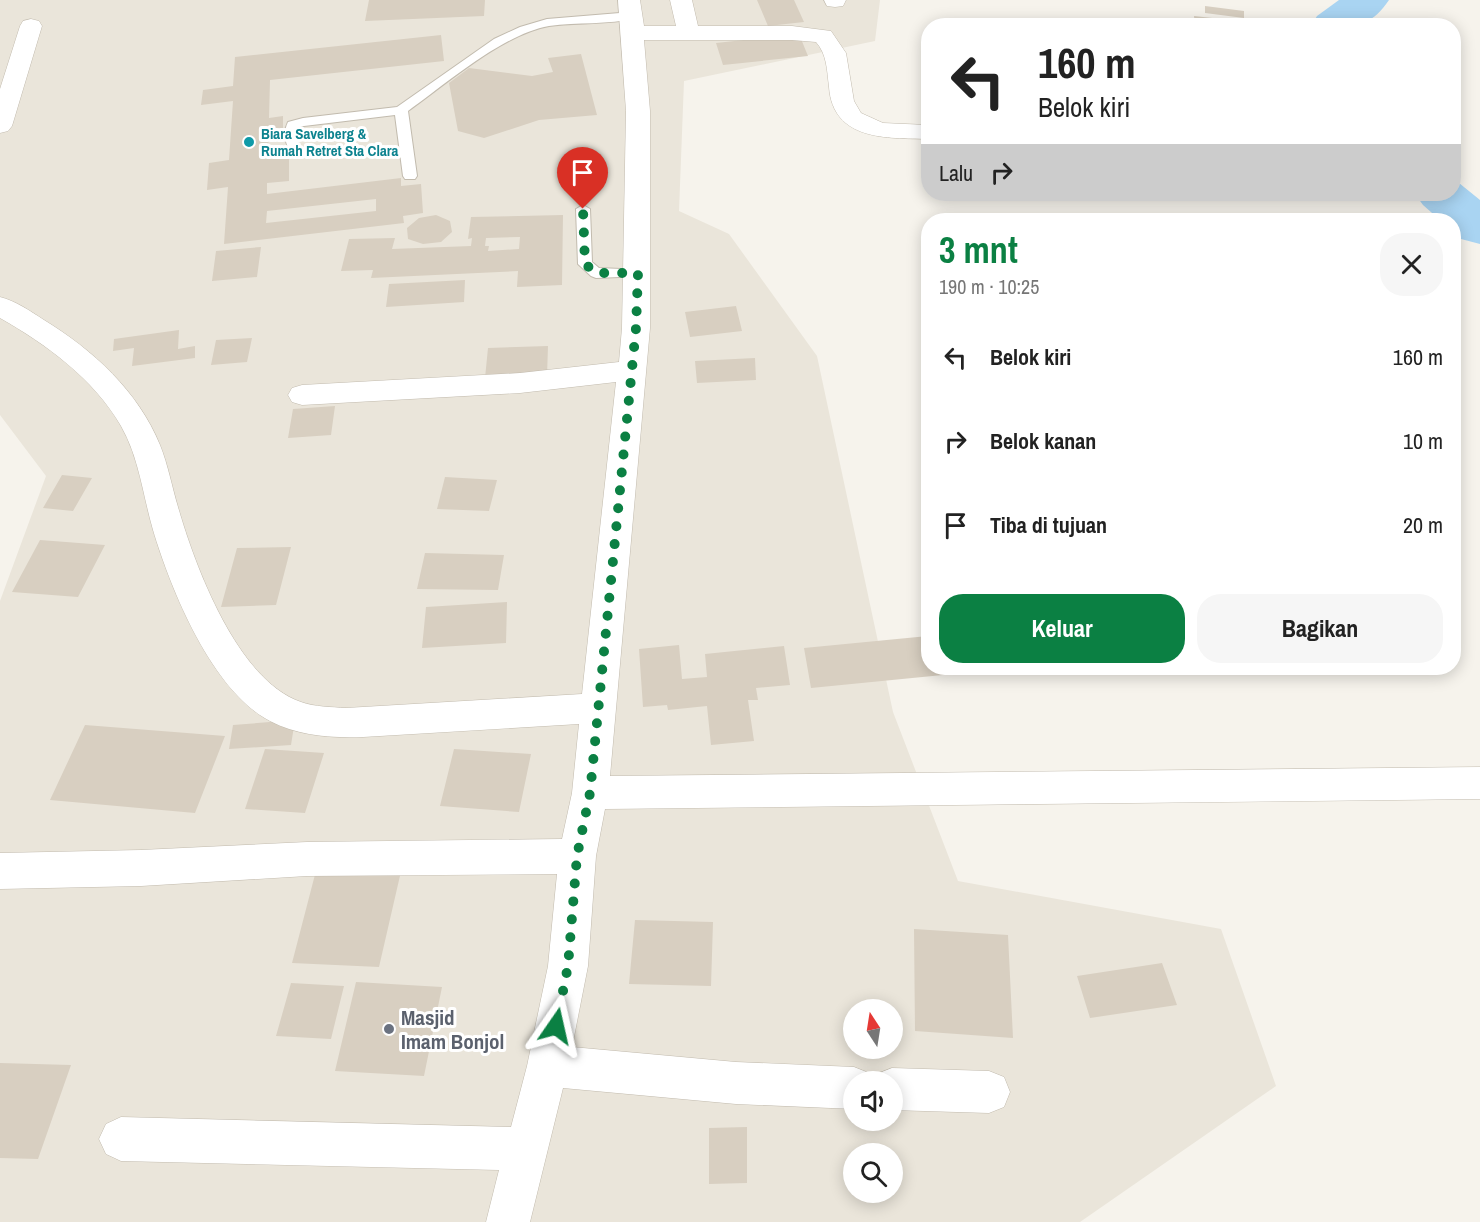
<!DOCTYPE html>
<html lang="id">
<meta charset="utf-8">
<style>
body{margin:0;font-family:"Archivo Narrow",sans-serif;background:#f6f6f6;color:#222;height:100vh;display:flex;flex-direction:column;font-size:22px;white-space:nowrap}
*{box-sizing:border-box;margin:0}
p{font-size:20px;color:#767676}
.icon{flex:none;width:33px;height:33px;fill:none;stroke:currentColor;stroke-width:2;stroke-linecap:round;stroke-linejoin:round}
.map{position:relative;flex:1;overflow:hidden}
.panel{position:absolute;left:921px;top:213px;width:540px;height:462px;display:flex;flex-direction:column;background:#fff;border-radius:24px;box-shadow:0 3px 15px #0003}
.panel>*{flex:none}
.guide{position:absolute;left:921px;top:18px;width:540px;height:183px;border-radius:24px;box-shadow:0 3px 15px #0003;background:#fff;color:#222;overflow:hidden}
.needle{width:39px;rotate:348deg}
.controls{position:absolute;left:843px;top:999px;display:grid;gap:12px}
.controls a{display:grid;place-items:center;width:60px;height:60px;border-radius:50%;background:#fff;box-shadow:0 3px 15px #0003;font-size:30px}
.pin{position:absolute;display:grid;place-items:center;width:51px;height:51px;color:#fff;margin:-62px -26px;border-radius:50% 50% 50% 0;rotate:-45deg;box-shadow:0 0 6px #0007}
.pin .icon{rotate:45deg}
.me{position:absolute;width:66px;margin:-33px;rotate:11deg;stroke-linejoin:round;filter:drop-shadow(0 0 4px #0008)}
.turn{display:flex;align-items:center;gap:21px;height:126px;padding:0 18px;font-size:27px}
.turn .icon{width:78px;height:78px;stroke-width:2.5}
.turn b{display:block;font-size:42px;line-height:51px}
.then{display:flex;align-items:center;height:57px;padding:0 18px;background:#0003;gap:12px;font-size:22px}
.round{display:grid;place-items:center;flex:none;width:63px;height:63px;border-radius:24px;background:#f6f6f6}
.summary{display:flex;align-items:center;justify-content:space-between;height:102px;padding:0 18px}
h1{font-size:36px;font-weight:800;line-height:45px;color:#0b8043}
.button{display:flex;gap:12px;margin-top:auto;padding:12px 18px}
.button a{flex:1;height:69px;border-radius:24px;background:#0b8043;color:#fff;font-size:24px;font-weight:800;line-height:69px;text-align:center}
.button a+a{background:#f6f6f6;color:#222}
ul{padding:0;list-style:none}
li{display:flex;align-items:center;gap:18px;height:84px;padding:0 18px}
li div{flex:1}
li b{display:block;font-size:22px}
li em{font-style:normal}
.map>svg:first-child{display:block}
.residential{fill:#eae5da;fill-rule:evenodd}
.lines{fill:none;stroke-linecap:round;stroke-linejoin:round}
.river{fill:#a9d4f2;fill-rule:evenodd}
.building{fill:#d8cfc1;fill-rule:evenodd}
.lane-casing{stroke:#c2bbae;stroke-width:2}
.street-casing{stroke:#c2bbae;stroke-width:1}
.lane{fill:#fff;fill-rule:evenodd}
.street{fill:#fff;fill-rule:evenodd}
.route{stroke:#0b8043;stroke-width:10;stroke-dasharray:0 18}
.culture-dot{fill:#0f9aa8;stroke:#fff;stroke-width:2}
.worship-dot{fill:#6b7280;stroke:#fff;stroke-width:2}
.labels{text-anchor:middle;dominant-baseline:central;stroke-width:6;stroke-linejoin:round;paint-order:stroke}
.far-culture-label{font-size:15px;font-weight:bold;fill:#0d838f;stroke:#fff;text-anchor:start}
.near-worship-label{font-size:21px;font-weight:bold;fill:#5b616d;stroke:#fff;text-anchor:start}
</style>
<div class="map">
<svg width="1480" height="1222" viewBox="0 0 1480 1222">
<rect width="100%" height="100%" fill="#f6f3ec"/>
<!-- residential -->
<path class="residential" d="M0 0H880L875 41 684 81 679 211 729 234 817 356 893 712 958 881 1221 929 1276 1086 1080 1222H0V601L46 476 0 415ZM854 1010H892V1048H854ZM854 1082H892V1120H854ZM854 1154H892V1192H854Z"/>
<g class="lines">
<!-- river -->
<path class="river" d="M1339 0H1389C1367 33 1346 26 1311 26L1317 16Z
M1454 181 1459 183 1480 200V244L1461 239 1454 232V220H1440L1423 205 1415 194H1454Z"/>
</g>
<!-- building -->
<path class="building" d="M369 0H485L484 16 365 21Z
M757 0H794L804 22 768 26Z
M1205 6 1244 11V18L1205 13Z
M1194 16 1249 22 1250 26H1195Z
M799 34 808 56 723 65 716 43Z
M441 35 444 61 270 80 269 118 283 116V128L269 129 268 156 289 154V181L267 183V194L401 178V186L421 184 423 213 403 216 404 223 224 244 228 187 207 190 209 163 229 160 233 101 201 105 203 90 233 86 235 57ZM376 199V211L266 223 267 211Z
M581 54 597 115 539 120 484 138 458 131 449 83 469 68 532 76 553 72 548 58Z
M1151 194H1194L1196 196 1153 198Z
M436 215 450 221 452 232 441 242 423 244 408 239 407 228 419 218Z
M563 215 562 285 517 287 518 271 371 278 373 270 341 271 349 239 395 238 392 249 471 246 472 238 468 239 471 217ZM520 237 519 249 488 251 489 246H485L486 238Z
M261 247 257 277 212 281 216 251Z
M465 280 464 302 386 307 389 284Z
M736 306 742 331 690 337 685 312Z
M179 330 178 349 195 346V358L132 366 134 348 113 351 114 339Z
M252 338 247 362 211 365 216 340Z
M548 346 547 376 485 378 488 348Z
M755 358 756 380 697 383 695 361Z
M335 406 331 435 288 438 293 409Z
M62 475 92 478 73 511 43 508Z
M445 477 497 480 489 511 437 509Z
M40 540 105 545 78 597 12 592Z
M291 547 276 605 221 607 237 548Z
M425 553 504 555 498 590 417 589Z
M507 602 506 643 422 648 426 607Z
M928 636V668H971L973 672 811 688 804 648Z
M679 645 682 679 707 677 705 654 784 646 790 685 756 688 758 700H748L754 741 711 745 707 706 668 710 667 705 643 707 639 649Z
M295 720 291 745 229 749 233 725Z
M85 725 225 736 195 813 50 800Z
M265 749 324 753 305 813 245 809Z
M454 749 531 754 519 812 440 806Z
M318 863 402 867 379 967 292 963Z
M635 920 713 922 711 986 629 984Z
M914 929 1008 935 1013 1038 915 1031Z
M1162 963 1177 1005 1090 1018 1077 976Z
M356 982 442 987 424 1076 335 1071Z
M291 983 344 986 331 1039 276 1036Z
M0 1063 71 1065 38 1159 0 1158Z
M747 1127V1183L709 1184V1128Z"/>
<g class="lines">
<!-- lane casing -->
<g class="lane-casing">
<path id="lane" d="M632 12 636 14V18C608 25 577 22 549 26 503 34 446 84 408 111L417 176 415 179H405L403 176 395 115 304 126 299 127 298 147H288C284 139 284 130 288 122L303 118 397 107 494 39 520 27 547 19Z
M583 205 590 209 592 262 599 268 643 270 645 273 643 276 596 278 591 276 578 264 576 209Z"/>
</g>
<!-- street casing -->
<g class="street-casing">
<path id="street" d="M618 0H640L644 26H676L670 0H692L698 26H792L831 31 846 53 854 101 861 113 883 123 928 125V139C887 138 833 141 829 87 827 71 827 54 816 42L792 40H644L650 111V328L610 776 1480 767V799L605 809 596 856 588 966 572 1047 736 1062 854 1067 869 1073 872 1082H854V1109L736 1104 563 1088 530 1222H486L499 1170 121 1161 106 1154 99 1139 106 1124 121 1117 511 1127 527 1066 548 966 557 874 307 876 141 886 0 889V853L141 850 307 842 562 839 572 793 579 724 363 737C331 738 299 736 270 721 212 691 171 590 153 530 143 496 139 457 121 426 94 379 46 344 0 318V297C16 301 30 311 44 320 93 350 138 391 160 445 168 465 172 487 178 507 195 566 237 680 301 702 315 707 331 707 346 708L582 694 616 382 520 393 302 405 292 402 288 395 292 388 302 385 520 373 619 362 622 328 626 111Z
M824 0H846L843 6 835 7 827 6Z
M31 19 39 21 42 26 12 126 8 131 0 133V89L20 26 23 21Z
M892 1068 989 1071 1004 1077 1010 1092 1004 1107 989 1113 892 1110V1082H874L877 1074Z"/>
</g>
<!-- lane -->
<use href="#lane" class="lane"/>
<!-- street -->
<use href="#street" class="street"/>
</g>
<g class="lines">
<!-- route -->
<path class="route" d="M556 1026 568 966 577 856 590 793 636 328 638 273H596L585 264 583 209"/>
</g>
<!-- markers -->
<circle class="culture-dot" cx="249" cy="142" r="6"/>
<circle class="worship-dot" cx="389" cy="1029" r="6"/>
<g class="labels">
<!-- far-culture labels -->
<g class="far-culture-label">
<text x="261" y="133">Biara Savelberg &amp;<tspan x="261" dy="17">Rumah Retret Sta Clara</tspan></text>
</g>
<!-- near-worship labels -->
<g class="near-worship-label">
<text x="401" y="1017">Masjid<tspan x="401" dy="24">Imam Bonjol</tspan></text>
</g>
</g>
</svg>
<div class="controls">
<a><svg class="needle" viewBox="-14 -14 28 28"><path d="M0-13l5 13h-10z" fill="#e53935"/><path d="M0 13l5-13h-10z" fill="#767676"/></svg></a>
<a><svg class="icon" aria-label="sound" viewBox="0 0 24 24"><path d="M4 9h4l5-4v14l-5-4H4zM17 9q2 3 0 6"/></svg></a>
<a><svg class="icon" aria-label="search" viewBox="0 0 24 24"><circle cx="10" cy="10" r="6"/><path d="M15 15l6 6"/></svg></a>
</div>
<div class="pin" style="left:583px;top:209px;background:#d93025"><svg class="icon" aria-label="arrive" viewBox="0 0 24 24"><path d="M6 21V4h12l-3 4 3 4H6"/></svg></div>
<svg class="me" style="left:556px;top:1026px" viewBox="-20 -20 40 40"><path d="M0-17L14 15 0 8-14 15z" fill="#0b8043" stroke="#fff" stroke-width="4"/></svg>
<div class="guide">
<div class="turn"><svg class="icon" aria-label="left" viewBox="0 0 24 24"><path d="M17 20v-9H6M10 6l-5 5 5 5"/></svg><div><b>160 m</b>Belok kiri</div></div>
<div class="then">Lalu<svg class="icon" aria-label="right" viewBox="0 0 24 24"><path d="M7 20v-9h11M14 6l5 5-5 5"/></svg></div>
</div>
<section class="panel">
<div class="summary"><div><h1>3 mnt</h1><p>190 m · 10:25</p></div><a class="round"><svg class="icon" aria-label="close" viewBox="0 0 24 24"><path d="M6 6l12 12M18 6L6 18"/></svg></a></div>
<ul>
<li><svg class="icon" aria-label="left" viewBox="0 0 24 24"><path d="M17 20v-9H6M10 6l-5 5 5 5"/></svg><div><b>Belok kiri</b></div><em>160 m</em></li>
<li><svg class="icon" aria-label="right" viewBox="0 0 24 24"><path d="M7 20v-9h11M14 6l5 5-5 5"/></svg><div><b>Belok kanan</b></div><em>10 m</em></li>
<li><svg class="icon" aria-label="arrive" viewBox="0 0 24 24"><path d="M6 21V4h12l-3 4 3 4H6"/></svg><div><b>Tiba di tujuan</b></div><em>20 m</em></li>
</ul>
<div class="button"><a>Keluar</a><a>Bagikan</a></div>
</section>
</div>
